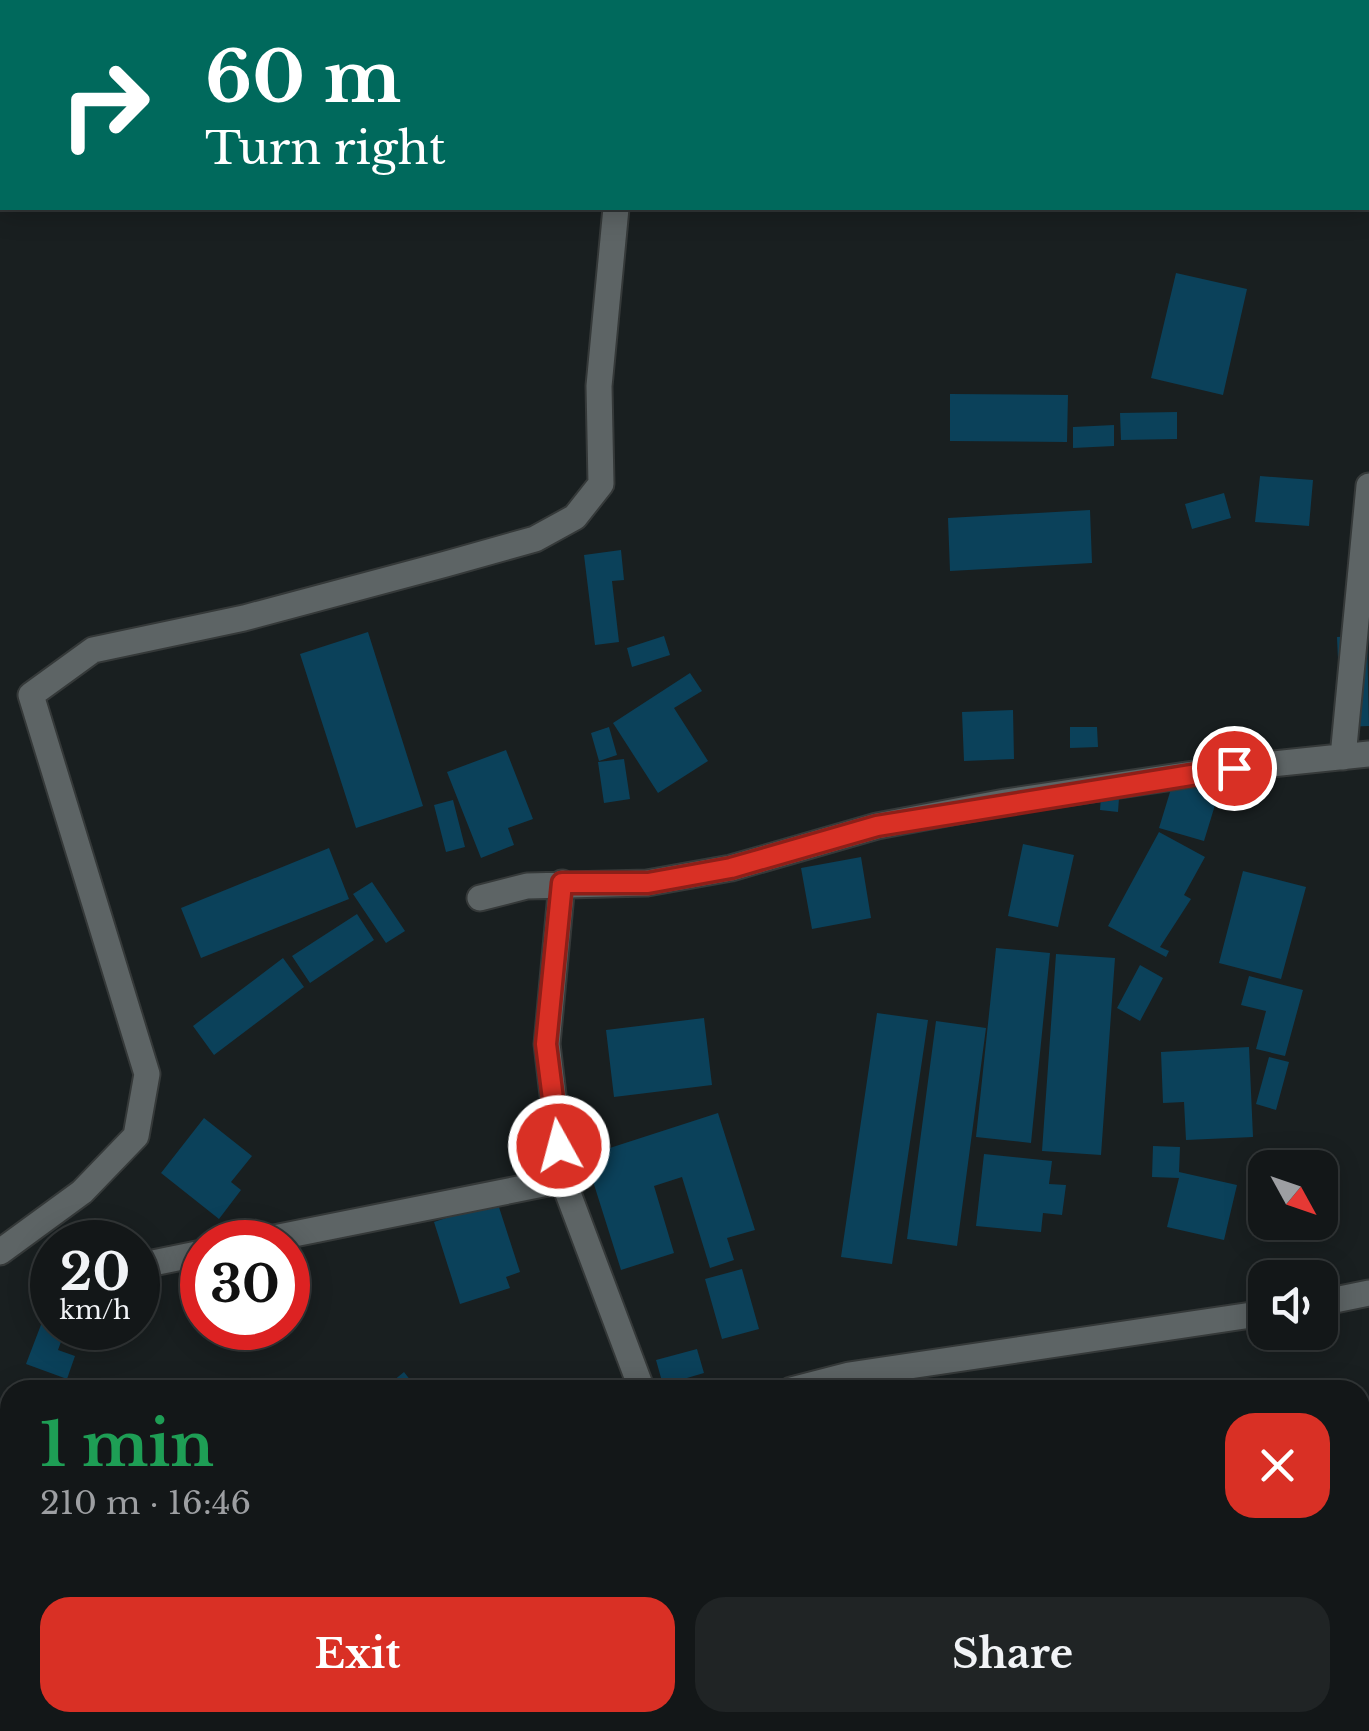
<!DOCTYPE html>
<meta charset="utf-8">
<style>
body{margin:0;font-family:"Libre Baskerville",serif;background:#202425;color:#f1f3f6;height:100vh;display:flex;flex-direction:column;font-size:38px;white-space:nowrap}
*{box-sizing:border-box;margin:0}
p{font-size:32px;color:#9d9fa2}
.icon{flex:none;width:55px;height:55px;fill:none;stroke:currentColor;stroke-width:2;stroke-linecap:round;stroke-linejoin:round}
.map{position:relative;flex:1;overflow:hidden}
.panel{position:absolute;left:0px;top:1380px;width:1370px;height:352px;display:flex;flex-direction:column;background:#131718;border-radius:30px 30px 0 0;box-shadow:0 5px 25px #0003,0 0 0 2px #323637}
.panel>*{flex:none}
.hud{position:absolute;left:0px;top:0px;width:1370px;height:210px;box-shadow:0 5px 25px #0003,0 0 0 2px #323637;background:#00695c;color:#fff;overflow:hidden}
.needle{width:65px;rotate:130deg}
.tools{position:absolute;left:1248px;top:1150px;display:grid;gap:20px}
.tools a{display:grid;place-items:center;width:90px;height:90px;border-radius:20px;background:#131718;box-shadow:0 5px 25px #0003,0 0 0 2px #323637;font-size:50px}
.speed{position:absolute;left:30px;top:1220px;display:flex;gap:20px;font-size:50px;font-weight:700;text-align:center}
.speed>*{display:grid;place-content:center;width:130px;height:130px;border-radius:50%;background:#131718;box-shadow:0 5px 25px #0003,0 0 0 2px #323637;line-height:1}
.speed small{font-size:25px;font-weight:400}
.speed .limit{border:15px solid #d22;background:#fff;color:#111}
.pin{position:absolute;display:grid;place-items:center;width:85px;height:85px;color:#fff;margin:-42px;border:5px solid #fff;border-radius:50%;box-shadow:0 2px 10px #0007}
.me{position:absolute;width:110px;margin:-55px;rotate:353deg;stroke-linejoin:round;filter:drop-shadow(0 0 8px #0008)}
.turn{display:flex;align-items:center;gap:35px;height:210px;padding:0 40px;font-size:45px}
.turn .icon{width:130px;height:130px;stroke-width:2.5}
.turn b{display:block;font-size:70px;line-height:85px}
.round{display:grid;place-items:center;flex:none;width:105px;height:105px;border-radius:30px;background:#202425}
.headline{display:flex;align-items:center;justify-content:space-between;height:170px;padding:0 40px}
h1{font-size:60px;font-weight:700;line-height:75px;color:#1e9e55}
.primary-button{display:flex;gap:20px;margin-top:auto;padding:20px 40px}
.primary-button a{flex:1;height:115px;border-radius:30px;background:#d93025;color:#fff;font-size:40px;font-weight:700;line-height:115px;text-align:center}
.primary-button a+a{background:#202425;color:#f1f3f6}
.map>svg:first-child{display:block}
.building{fill:#0b415a}
.lines{fill:none;stroke-linecap:round;stroke-linejoin:round}
.street-casing{stroke:#353939;stroke-width:29}
.street{stroke:#5d6465;stroke-width:25}
.route-casing{stroke:#8d1f18;stroke-width:25}
.route{stroke:#d93025;stroke-width:18}
</style>
<div class="map">
<svg width="1369" height="1731" viewBox="0 0 1369 1731">
<rect width="100%" height="100%" fill="#191f20"/>
<!-- building -->
<path class="building" d="M1176 273 1247 289 1223 395 1151 378Z
M950 394 1068 395 1067 442 950 441Z
M1177 412V439L1121 440 1120 413Z
M1114 425V446L1073 448V427Z
M1260 476 1313 480 1309 526 1255 522Z
M1224 493 1231 518 1192 529 1185 504Z
M1090 510 1092 563 950 571 948 518Z
M621 550 624 580 612 581 619 642 595 645 584 555Z
M368 632 423 806 356 828 300 654Z
M1367 635 1369 726 1341 727 1337 637Z
M664 636 670 655 632 667 627 648Z
M690 673 702 691 674 708 708 761 658 793 613 723Z
M1013 710 1014 759 964 761 962 712Z
M609 727 617 755 599 761 591 733Z
M1070 727H1097L1098 747 1070 748Z
M506 750 533 819 508 828 514 845 481 858 447 772Z
M624 759 630 799 604 803 598 762Z
M1174 779 1219 792 1204 841 1159 828Z
M1102 783 1120 784 1118 812 1100 810Z
M453 800 465 847 446 852 434 805Z
M1159 832 1205 857 1184 895 1191 899 1160 947 1169 951 1166 957 1108 926Z
M1023 844 1074 855 1058 927 1008 916Z
M329 848 349 899 201 958 181 908Z
M861 857 871 918 812 929 801 868Z
M1243 871 1306 887 1281 979 1219 963Z
M372 882 405 931 386 943 353 894Z
M357 914 374 940 310 983 292 956Z
M996 948 1050 953 1031 1143 976 1137Z
M1056 954 1115 958 1101 1155 1042 1151Z
M283 958 304 987 214 1055 193 1026Z
M1140 965 1163 978 1140 1021 1117 1008Z
M1249 976 1303 990 1285 1056 1256 1049 1266 1011 1241 1005Z
M877 1013 928 1020 892 1264 841 1257Z
M704 1018 712 1085 614 1097 606 1030Z
M936 1021 986 1028 957 1246 907 1239Z
M1249 1047 1253 1137 1186 1140 1184 1102 1163 1103 1161 1052Z
M1269 1057 1289 1062 1276 1110 1256 1104Z
M718 1113 755 1230 727 1238 734 1260 710 1268 682 1177 654 1186 674 1253 621 1270 585 1156Z
M204 1118 252 1156 231 1182 241 1190 219 1219 161 1173Z
M1153 1146 1180 1147 1179 1172 1237 1185 1224 1240 1167 1227 1179 1178 1152 1177Z
M984 1154 1052 1161 1049 1184 1066 1185 1062 1215 1043 1213 1041 1232 976 1226Z
M497 1201 520 1272 506 1277 510 1288 460 1304 434 1222Z
M742 1269 759 1329 722 1339 705 1279Z
M47 1309 52 1311V1328H66L58 1350 75 1356 67 1379 26 1364Z
M697 1349 704 1373 663 1385 656 1360Z
M404 1372 418 1390H382Z
M0 1426 10 1431V1476L0 1496Z
M37 1722H149V1731H37Z
M628 1722H698L699 1731H629Z
M713 1722H736L737 1731H714Z
M770 1722H818L819 1731H772Z"/>
<g class="lines">
<!-- street casing -->
<g class="street-casing">
<path id="street" d="M666 2V0
M1343 757 1369 486
M562 883 547 1044 563 1180 642 1390
M480 898 527 886 647 883 731 868 877 826 1005 802 1234 768 1369 754
M254 1242 563 1180
M0 1252 82 1192 136 1136 147 1074 31 695 93 650 244 618 446 564 535 539 575 517 601 484 599 386 616 208
M138 1266 202 1253
M1320 1303 1369 1293
M791 1390 849 1375 1265 1313
M214 1731 221 1722"/>
</g>
<!-- street -->
<use href="#street" class="street"/>
</g>
<g class="lines">
<!-- route casing -->
<g class="route-casing">
<path id="route" d="M559 1146 546 1044 562 883H648L731 868 877 826 1234 768"/>
</g>
<!-- route -->
<use href="#route" class="route"/>
</g>
</svg>
<div class="tools">
<a><svg class="needle" viewBox="-14 -14 28 28"><path d="M0-13l5 13h-10z" fill="#e53935"/><path d="M0 13l5-13h-10z" fill="#9d9fa2"/></svg></a>
<a><svg class="icon" aria-label="sound" viewBox="0 0 24 24"><path d="M4 9h4l5-4v14l-5-4H4zM17 9q2 3 0 6"/></svg></a>
</div>
<div class="speed"><div>20<small>km/h</small></div><div class="limit">30</div></div>
<div class="pin" style="left:1234px;top:768px;background:#d93025"><svg class="icon" aria-label="arrive" viewBox="0 0 24 24"><path d="M6 21V4h12l-3 4 3 4H6"/></svg></div>
<svg class="me" style="left:559px;top:1146px" viewBox="-20 -20 40 40"><circle r="17" fill="#d93025" stroke="#fff" stroke-width="3"/><path d="M0-11L8 9 0 5-8 9z" fill="#fff"/></svg>
<div class="hud">
<div class="turn"><svg class="icon" aria-label="right" viewBox="0 0 24 24"><path d="M7 20v-9h11M14 6l5 5-5 5"/></svg><div><b>60 m</b>Turn right</div></div>
</div>
<section class="panel">
<div class="headline"><div><h1>1 min</h1><p>210 m · 16:46</p></div><a class="round" style="background:#d93025;color:#fff"><svg class="icon" aria-label="close" viewBox="0 0 24 24"><path d="M6 6l12 12M18 6L6 18"/></svg></a></div>
<div class="primary-button"><a>Exit</a><a>Share</a></div>
</section>
</div>
